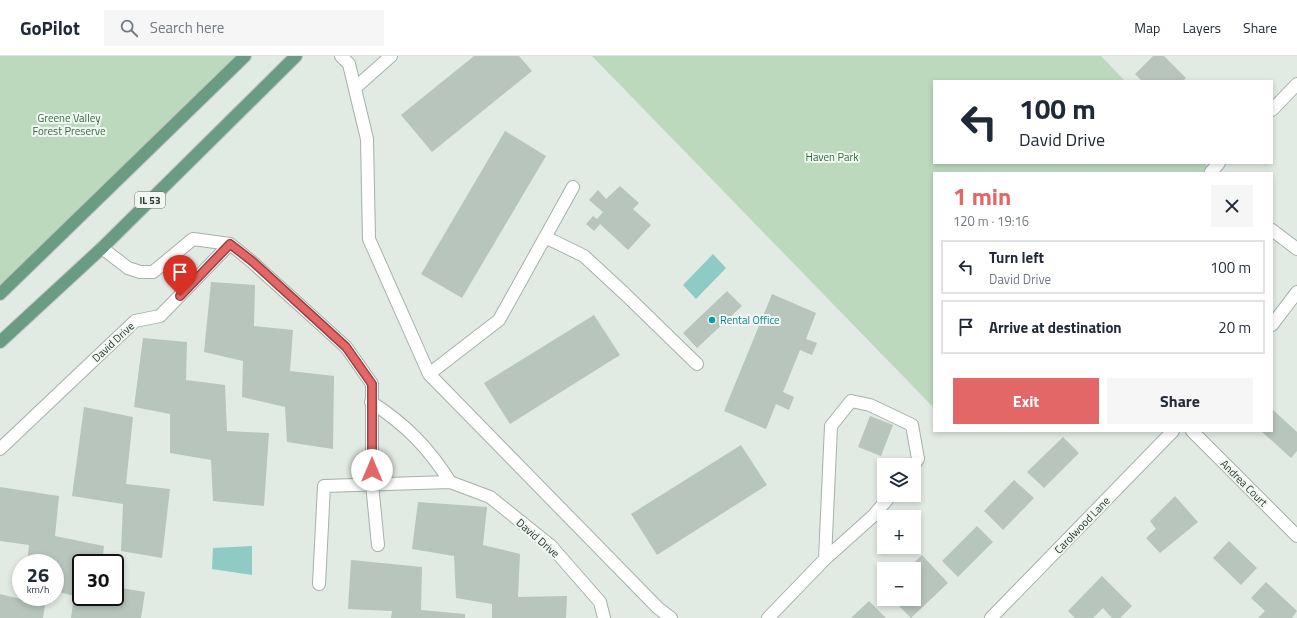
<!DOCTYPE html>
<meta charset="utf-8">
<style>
body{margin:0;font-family:"Titillium Web",sans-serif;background:#f6f6f7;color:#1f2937;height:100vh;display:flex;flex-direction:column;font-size:15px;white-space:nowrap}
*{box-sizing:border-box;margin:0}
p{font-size:13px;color:#747a83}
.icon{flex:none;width:22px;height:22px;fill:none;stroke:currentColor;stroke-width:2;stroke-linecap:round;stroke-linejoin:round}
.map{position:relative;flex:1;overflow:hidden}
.side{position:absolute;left:933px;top:116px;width:340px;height:260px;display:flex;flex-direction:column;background:#fff;border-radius:0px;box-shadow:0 2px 6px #0003}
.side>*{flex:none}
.banner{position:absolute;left:933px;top:24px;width:340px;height:84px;border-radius:0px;box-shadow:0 2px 6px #0003;background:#fff;color:#1f2937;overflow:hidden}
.buttons{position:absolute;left:877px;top:402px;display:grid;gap:8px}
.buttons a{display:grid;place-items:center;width:44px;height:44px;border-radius:0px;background:#fff;box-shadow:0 2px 6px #0003;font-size:20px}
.speed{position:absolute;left:12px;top:498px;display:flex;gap:8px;font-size:20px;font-weight:700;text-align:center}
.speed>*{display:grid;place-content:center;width:52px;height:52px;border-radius:50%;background:#fff;box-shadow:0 2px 6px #0003;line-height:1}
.speed small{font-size:10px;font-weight:400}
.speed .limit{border:2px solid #111;border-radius:6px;background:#fff;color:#111}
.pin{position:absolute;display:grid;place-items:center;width:34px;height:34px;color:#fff;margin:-41px -17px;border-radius:50% 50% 50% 0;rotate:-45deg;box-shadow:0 0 4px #0007}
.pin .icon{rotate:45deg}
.me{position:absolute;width:44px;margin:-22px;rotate:0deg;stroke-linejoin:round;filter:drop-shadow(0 0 3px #0008)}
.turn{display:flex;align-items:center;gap:14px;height:84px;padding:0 20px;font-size:18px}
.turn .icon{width:52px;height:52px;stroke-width:2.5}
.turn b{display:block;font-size:28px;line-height:34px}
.round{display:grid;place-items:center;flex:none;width:42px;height:42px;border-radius:0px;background:#f6f6f7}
.head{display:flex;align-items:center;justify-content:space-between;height:68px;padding:0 20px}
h1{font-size:24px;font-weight:700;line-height:30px;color:#e36766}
.primary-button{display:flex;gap:8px;margin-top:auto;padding:8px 20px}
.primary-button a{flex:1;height:46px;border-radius:0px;background:#e36766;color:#fff;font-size:16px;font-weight:700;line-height:46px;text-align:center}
.primary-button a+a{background:#f6f6f7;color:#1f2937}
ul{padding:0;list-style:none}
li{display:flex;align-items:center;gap:12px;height:54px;margin:0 8px 6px;padding:0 12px;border:2px solid #e0e1e3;border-radius:0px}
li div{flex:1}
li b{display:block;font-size:15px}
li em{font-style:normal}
header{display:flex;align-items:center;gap:24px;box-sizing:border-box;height:56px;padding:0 20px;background:#fff;border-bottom:1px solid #e0e1e3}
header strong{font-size:19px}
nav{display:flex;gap:22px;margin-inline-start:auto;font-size:14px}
.search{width:280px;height:36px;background:#f6f6f7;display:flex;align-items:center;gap:10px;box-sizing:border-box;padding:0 14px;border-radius:0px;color:#747a83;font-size:15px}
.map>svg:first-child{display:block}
.green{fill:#bcd9bd}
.water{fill:#8fcac5}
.building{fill:#b7c5bd}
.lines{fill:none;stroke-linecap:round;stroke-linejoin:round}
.minor-casing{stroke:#a5b1aa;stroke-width:14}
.major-casing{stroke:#bdc4c0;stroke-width:14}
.minor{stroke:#fff;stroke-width:12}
.major{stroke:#6a9b83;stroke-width:12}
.route-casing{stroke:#944342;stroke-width:10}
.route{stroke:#e36766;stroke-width:7}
.culture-dot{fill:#0f9aa8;stroke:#f2f7f3;stroke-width:1.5}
.labels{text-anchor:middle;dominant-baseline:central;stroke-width:4;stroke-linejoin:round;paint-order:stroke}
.shield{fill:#f2f7f3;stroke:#627269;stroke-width:1}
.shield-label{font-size:10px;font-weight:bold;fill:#24392e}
.park-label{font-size:11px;fill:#326c3b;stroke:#f2f7f3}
.culture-label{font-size:11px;fill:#0d838f;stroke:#f2f7f3;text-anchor:start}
.street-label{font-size:11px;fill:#24392e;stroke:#f2f7f3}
</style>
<header>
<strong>GoPilot</strong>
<div class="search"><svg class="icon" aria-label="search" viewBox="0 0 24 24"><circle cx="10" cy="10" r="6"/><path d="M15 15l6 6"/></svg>Search here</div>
<nav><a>Map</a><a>Layers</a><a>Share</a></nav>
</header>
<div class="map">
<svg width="1297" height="562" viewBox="0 0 1297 562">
<rect width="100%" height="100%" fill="#e2eae4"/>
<!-- green -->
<path class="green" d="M0 0H239L0 231Z
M592 0H1101L1125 25H934V107H1204L1214 117H934V352Z"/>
<!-- water -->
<path class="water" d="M713 198 726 212 696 243 683 229Z
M252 490V519L212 513 213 492Z"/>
<!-- building -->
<path class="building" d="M474 0H519L532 15 432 96 401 59Z
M1153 0H1164L1186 22 1183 25H1142L1135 18Z
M505 75 546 100 462 242 421 218Z
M620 130 639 147 633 153 651 169 628 194 600 168 594 175 586 168 593 160 597 163 603 156 589 144 598 134 606 143Z
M211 226 255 229 254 270 293 274 290 315 334 320 333 393 287 386 285 351 242 341 243 305 204 296Z
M727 235 742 250 697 292 683 277Z
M772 238 816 257 806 283 817 287 812 299 800 294 783 336 794 341 789 354 776 348 766 373 724 355Z
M594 259 620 299 510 368 484 327Z
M143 282 187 286 186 324 225 329 227 375 269 377 264 450 213 445 211 404 170 397V358L134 351Z
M84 351 133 361 126 428 170 433 162 502 121 495 123 448 72 440Z
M1272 353 1297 376V395L1291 402 1261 375H1272Z
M870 360 893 369 881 400 858 391Z
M1063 381 1079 397 1044 432 1027 416Z
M741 389 767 429 657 499 631 458Z
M1014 424 1034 442 1003 474 984 455Z
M0 431 59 440 55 480 104 490 102 507H81V541H115V531L145 536 141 562H71L74 540 55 535V507H27L29 489 0 485Z
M1175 440 1198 466 1160 497 1146 482 1156 473 1150 465Z
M418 446 487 451 483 489 520 498 518 541 567 540 566 562H492V548L456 542 454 500 412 493Z
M977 470 993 486 958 521 942 505Z
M1229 485 1257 512 1241 529 1213 502Z
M922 499 948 527 911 562 896 547 900 543H914V530L916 529 914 527V513H907Z
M351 504 422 511 421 554 465 558V562H391L392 555 348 553Z
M1102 520 1132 550 1120 562H1112L1103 552 1093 562H1075L1068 555Z
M1266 526 1297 555 1292 562H1258L1265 555 1251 542Z
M0 538 45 549 43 562H0Z
M869 545 886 562H851Z"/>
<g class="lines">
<!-- minor casing -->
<g class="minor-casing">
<path id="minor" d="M341 0 349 8 367 83 369 183 429 318 658 552 671 562
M355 32 391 0
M1272 54 1297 28
M1212 117 1211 116 1219 107
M1272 174 1297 193
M545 181 584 200 625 238 697 308
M102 192 128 212 140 216H153L193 183 230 188 251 205 346 291 372 328V428L378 489
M1272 269 1297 236
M429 318 499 264 573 131
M371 346C405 368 429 392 450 426
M1192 375 1297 480
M0 393 135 265 160 260 230 188
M825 503 831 370 851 345 870 349 912 369 918 403 914 409
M319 528 324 430 450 426 490 441 551 490 600 546 604 562
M768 562 825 503 873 460 891 439
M991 562 1173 375"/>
</g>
<!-- major casing -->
<g class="major-casing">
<path id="major" d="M0 238 245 0
M0 286 102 192 296 0"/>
</g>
<!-- minor -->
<use href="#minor" class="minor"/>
<!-- major -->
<use href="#major" class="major"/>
</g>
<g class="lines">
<!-- route casing -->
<g class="route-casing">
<path id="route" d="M180 240 230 188 252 205 346 291 372 328V414"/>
</g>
<!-- route -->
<use href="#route" class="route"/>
</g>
<!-- markers -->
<circle class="culture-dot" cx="712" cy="264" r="4"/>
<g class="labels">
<!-- shield labels -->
<rect class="shield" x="135" y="136" width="30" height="16" rx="3"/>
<g class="shield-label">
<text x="150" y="144">IL 53</text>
</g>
<!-- park labels -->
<g class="park-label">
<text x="69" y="62">Greene Valley<tspan x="69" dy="13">Forest Preserve</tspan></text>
<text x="832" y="101">Haven Park</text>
</g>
<!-- culture labels -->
<g class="culture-label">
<text x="720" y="264">Rental Office</text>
</g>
<!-- street labels -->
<g class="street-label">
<text transform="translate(113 286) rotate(-43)">David Drive</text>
<text transform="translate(1244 427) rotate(45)">Andrea Court</text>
<text transform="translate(1082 469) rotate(-46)">Carolwood Lane</text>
<text transform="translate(538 482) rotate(41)">David Drive</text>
</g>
</g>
</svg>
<div class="buttons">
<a><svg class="icon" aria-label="layers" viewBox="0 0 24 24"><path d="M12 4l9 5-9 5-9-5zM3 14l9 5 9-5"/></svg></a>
<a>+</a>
<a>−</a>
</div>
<div class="speed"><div>26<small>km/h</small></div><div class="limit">30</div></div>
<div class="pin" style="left:180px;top:240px;background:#d93025"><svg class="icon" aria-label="arrive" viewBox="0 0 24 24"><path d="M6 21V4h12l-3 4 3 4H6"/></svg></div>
<svg class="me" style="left:372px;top:414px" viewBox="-20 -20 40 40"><circle r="19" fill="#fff"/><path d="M0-13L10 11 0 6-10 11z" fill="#e36766"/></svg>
<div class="banner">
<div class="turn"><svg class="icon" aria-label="left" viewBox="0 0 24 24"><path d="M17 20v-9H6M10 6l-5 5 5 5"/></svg><div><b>100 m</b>David Drive</div></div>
</div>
<section class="side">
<div class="head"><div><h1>1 min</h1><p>120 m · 19:16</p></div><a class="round"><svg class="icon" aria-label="close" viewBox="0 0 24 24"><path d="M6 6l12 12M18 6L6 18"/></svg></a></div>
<ul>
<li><svg class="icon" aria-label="left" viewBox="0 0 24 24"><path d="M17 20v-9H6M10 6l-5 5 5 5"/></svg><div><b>Turn left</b><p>David Drive</p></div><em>100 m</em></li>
<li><svg class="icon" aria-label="arrive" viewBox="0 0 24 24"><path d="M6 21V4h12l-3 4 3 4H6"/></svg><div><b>Arrive at destination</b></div><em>20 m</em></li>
</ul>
<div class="primary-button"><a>Exit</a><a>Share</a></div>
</section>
</div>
